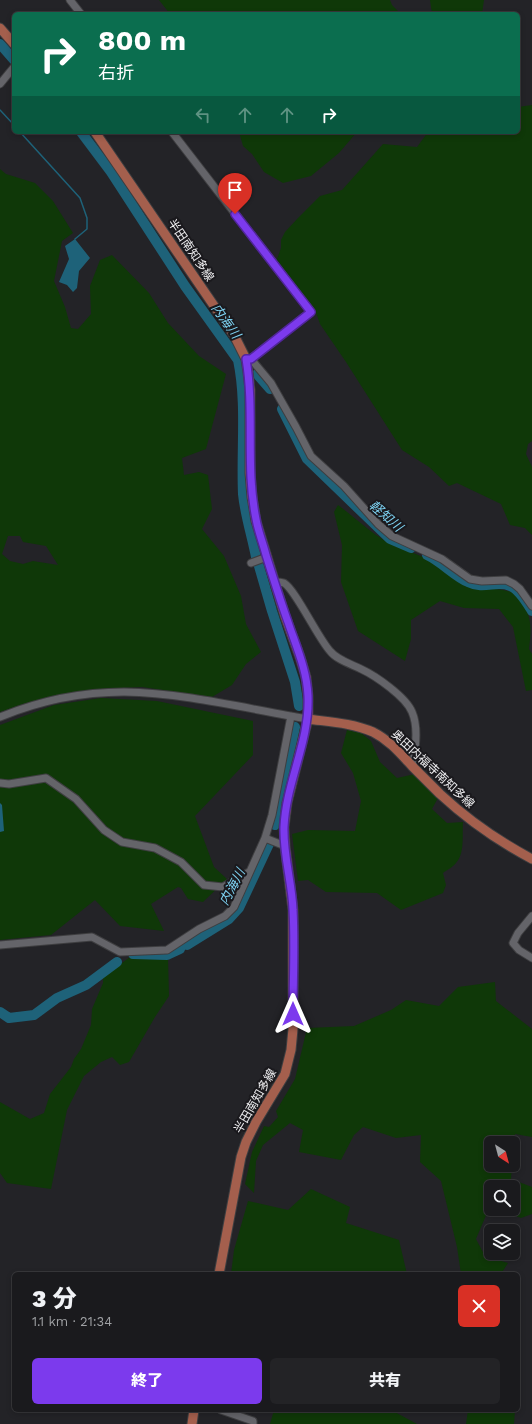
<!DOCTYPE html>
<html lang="ja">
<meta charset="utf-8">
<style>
body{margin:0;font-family:"Work Sans","Noto Sans JP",sans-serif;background:#232326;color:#f1f3f6;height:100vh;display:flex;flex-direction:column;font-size:15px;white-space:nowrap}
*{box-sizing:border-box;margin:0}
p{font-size:13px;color:#9fa1a4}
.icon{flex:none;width:22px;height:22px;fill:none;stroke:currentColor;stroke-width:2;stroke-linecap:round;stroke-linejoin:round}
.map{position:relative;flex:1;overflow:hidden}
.sheet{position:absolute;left:12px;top:1272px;width:508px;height:140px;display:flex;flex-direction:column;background:#1a1a1d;border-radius:6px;box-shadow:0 2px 6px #0003,0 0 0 1px #38383b}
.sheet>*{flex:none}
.guide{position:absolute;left:12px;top:12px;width:508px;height:122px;border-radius:6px;box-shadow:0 2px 6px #0003,0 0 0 1px #38383b;background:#0b6e4f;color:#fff;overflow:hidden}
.needle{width:26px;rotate:144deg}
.buttons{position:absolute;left:484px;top:1136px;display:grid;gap:8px}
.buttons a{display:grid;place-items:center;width:36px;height:36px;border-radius:6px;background:#1a1a1d;box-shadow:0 2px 6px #0003,0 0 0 1px #38383b;font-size:20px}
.pin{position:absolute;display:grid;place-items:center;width:34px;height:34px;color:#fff;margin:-41px -17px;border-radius:50% 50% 50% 0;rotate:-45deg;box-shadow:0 0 4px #0007}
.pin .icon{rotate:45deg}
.me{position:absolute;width:44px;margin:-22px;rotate:0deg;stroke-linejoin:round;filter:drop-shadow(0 0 3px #0008)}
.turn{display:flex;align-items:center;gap:14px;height:84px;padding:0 20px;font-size:18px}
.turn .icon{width:52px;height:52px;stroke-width:2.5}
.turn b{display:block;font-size:28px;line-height:34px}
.lanes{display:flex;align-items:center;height:38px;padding:0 20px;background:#0003;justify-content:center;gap:20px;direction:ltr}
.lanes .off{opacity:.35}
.round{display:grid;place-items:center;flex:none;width:42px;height:42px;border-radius:6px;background:#232326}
.head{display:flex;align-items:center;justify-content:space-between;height:68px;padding:0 20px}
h1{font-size:24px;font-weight:800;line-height:30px}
.primary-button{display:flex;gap:8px;margin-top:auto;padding:8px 20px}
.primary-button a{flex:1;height:46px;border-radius:6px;background:#7c3aed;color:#fff;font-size:16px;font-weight:800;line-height:46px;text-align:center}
.primary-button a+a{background:#232326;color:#f1f3f6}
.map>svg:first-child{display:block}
.green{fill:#0f3808;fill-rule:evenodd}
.water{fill:#1e6279}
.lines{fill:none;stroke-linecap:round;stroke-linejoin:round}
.stream{stroke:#1e6279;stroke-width:1.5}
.river{stroke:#1e6279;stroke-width:10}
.minor-casing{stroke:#3e3e40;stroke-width:9}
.major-casing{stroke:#3e3e40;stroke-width:11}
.minor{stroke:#646469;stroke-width:7}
.major{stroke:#a45f4d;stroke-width:9}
.route-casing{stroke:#51269a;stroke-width:10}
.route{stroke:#7c3aed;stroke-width:7}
.labels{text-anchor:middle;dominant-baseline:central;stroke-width:4;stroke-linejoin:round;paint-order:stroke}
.street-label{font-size:12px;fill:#ededef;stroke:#1a191d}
.water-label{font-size:13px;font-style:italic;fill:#7ed3f3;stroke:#1a191d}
</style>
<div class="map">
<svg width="532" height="1424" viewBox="0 0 532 1424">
<rect width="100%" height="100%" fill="#232327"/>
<!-- green -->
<path class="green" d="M159 0H390L392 5 401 14H170Z
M430 0H484L482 14H432Z
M532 105V441L528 444 526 454 532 467V535L525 528 510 525 501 504 457 483 449 486 429 467 402 450 346 362 320 324 315 310 276 262 281 248V240L285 232 298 218 320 196 342 190 383 144 417 147 428 132H518V107Z
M239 132H357L339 153 311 176 283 183 264 172 252 154 243 146Z
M0 169 6 174 35 183 53 201 73 233 62 241 54 281 65 307 71 328 78 329 91 314 90 286 100 260 112 255 149 293 168 323 199 356 226 374 206 449 182 458 184 475 199 472 208 475 212 509 202 529 224 556 241 596 246 624 261 652 246 664 232 685 212 697 142 687 100 689 52 696 23 704 0 712ZM8 536H20L23 542 46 546 58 565 33 561 23 564 10 561 2 554Z
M338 505C354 517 370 532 387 542 400 549 416 553 429 560 442 567 453 580 467 585 479 590 506 587 514 594 532 611 532 625 529 649L532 654V690L526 691 513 627 499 609 464 608 440 601 411 620V639L405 661 358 631 341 582 342 545 334 512Z
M101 698 157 701 253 721V755L195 816 214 867 227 879 203 902 188 899 181 888 178 887 151 904 164 931 120 926 95 900 51 935 0 940V725L54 705Z
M347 730 361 733 371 741 380 762 397 778 415 774 438 798 432 809 447 823 463 822C462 835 465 853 456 863 453 867 447 870 443 873L446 885 443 893 401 910 377 893 326 892 308 880 298 881 292 834 308 830 355 831 361 801 353 773 341 753Z
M130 957H168L169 996 155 1017 129 1062 120 1065 112 1057 101 1062 84 1076 67 1110 51 1189 7 1183 0 1173V1102L30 1119 44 1113 50 1094 71 1067 74 1059 81 1049 91 1025 92 1009 103 983V977Z
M495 982 496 1001 532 1029V1137L515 1134 513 1153V1143H491V1165H512L511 1179 532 1187V1214L521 1218 498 1209H513V1187H491V1206H490L476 1239 485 1256 508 1263 501 1274H461L457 1247 441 1181 420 1162 421 1135 396 1138 363 1127 354 1135 341 1160 299 1152 303 1130 290 1123 263 1145 256 1161 254 1193 245 1184 252 1152 264 1126 269 1127 278 1117 276 1111 295 1079 307 1028 354 1026 391 1010 406 1000 439 1006 458 987Z
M311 1189 350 1207 346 1223 399 1240 407 1274H231L234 1250 248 1201 288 1210Z
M274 1410H394L393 1411 417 1424H270Z
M468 1410H515L514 1424H466Z"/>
<!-- water -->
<path class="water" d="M75 239 90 258 79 271 77 288 73 292 67 285 59 282 69 259 65 246Z
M0 803 2 805 4 831 0 832Z"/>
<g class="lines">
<!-- stream -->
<path class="stream" d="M0 110 14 125
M20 132 80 198 87 218V229L75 239"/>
<!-- river -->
<path class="river" d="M0 44 14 60
M81 132 111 172 185 286 238 360C247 403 241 449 243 494 245 515 252 536 256 557
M257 374 270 389
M282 409 307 459 390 539 411 548
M427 555C442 562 454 576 468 582 484 590 497 580 510 586 519 589 527 603 532 611
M259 566 272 611 295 682 299 706
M275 825 295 727
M187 945 229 919 239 908 269 844
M133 954 167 955 180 949
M0 1012 9 1018 34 1015 57 998 86 985 117 962"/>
<!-- minor casing -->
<g class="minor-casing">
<path id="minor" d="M70 0 81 14
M0 84 14 67
M172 132 311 312 251 359H246
M251 359 271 383 296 427 311 456 344 486 378 524 392 536 442 559 470 579 482 581 506 580 514 584 520 589 532 606
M251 563 267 557
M275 582C277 582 281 582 284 583 295 589 318 638 330 651 337 660 351 664 361 669 376 676 406 697 412 712 419 728 415 749 413 766
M0 717C39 701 82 692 124 692 185 693 248 709 308 719
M0 783 9 784 46 778 76 799 104 830 122 842 155 848 181 862 204 885 223 887 249 872
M265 838 285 846
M532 916 518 933 513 943 519 950 532 958
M0 945 92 937 120 952 167 950 199 929 225 916 234 907 265 838 272 815 291 716
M221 1410 253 1421V1424"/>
</g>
<!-- major casing -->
<g class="major-casing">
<path id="major" d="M0 28 14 44
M95 132 234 335 246 359 248 372 250 390V473L252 497 256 521 285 616 300 657 306 677 308 696V719L287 803 284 827 285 846 293 910V1029L291 1050 285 1074 256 1122 246 1142 241 1157 219 1274
M308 719C330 722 352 723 373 732 389 740 400 753 412 766 421 775 431 785 440 794 468 820 498 841 532 859
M192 1424 194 1410"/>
</g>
<!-- minor -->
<use href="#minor" class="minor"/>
<!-- major -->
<use href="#major" class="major"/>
</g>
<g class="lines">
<!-- route casing -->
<g class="route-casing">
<path id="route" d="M235 214 311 312 251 359H246C255 412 245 466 256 519 258 531 263 543 266 555 273 577 280 600 288 622 296 646 307 670 308 696 310 741 286 782 284 827 283 855 292 882 293 910 295 944 293 980 293 1014"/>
</g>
<!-- route -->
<use href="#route" class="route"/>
</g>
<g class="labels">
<!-- street labels -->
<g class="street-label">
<text transform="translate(191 250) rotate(56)">半田南知多線</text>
<text transform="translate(433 769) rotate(43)">奥田内福寺南知多線</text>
<text transform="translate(255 1101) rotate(-60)">半田南知多線</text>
</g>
<!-- water labels -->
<g class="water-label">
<text transform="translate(226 321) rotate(54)">内海川</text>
<text transform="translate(386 516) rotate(41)">軽知川</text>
<text transform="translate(232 887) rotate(-62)">内海川</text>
</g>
</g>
</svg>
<div class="buttons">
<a><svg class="needle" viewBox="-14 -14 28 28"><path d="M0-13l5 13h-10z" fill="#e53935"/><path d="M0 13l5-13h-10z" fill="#9fa1a4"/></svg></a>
<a><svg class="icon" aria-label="search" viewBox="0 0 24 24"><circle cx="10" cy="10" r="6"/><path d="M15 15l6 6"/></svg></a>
<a><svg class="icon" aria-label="layers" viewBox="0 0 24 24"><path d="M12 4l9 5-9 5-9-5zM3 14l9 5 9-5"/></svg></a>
</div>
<div class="pin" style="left:235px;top:214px;background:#d93025"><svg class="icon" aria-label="arrive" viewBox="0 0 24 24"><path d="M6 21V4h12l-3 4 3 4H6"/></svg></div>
<svg class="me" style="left:293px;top:1014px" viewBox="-20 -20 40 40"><path d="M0-17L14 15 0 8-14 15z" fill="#7c3aed" stroke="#fff" stroke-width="4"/></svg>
<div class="guide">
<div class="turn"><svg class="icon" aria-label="right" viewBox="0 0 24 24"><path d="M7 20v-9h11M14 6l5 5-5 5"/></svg><div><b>800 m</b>右折</div></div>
<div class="lanes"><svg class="icon off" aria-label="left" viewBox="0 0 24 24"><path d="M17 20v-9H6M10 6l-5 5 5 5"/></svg><svg class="icon off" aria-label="ahead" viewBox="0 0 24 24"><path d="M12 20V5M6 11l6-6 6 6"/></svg><svg class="icon off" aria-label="ahead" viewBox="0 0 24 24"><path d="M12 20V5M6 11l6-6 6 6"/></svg><svg class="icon" aria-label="right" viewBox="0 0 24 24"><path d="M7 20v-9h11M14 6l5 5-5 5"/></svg></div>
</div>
<section class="sheet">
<div class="head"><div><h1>3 分</h1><p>1.1 km · 21:34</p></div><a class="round" style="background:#d93025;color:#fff"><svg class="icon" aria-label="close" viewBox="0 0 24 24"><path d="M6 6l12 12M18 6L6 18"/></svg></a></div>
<div class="primary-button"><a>終了</a><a>共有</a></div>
</section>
</div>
